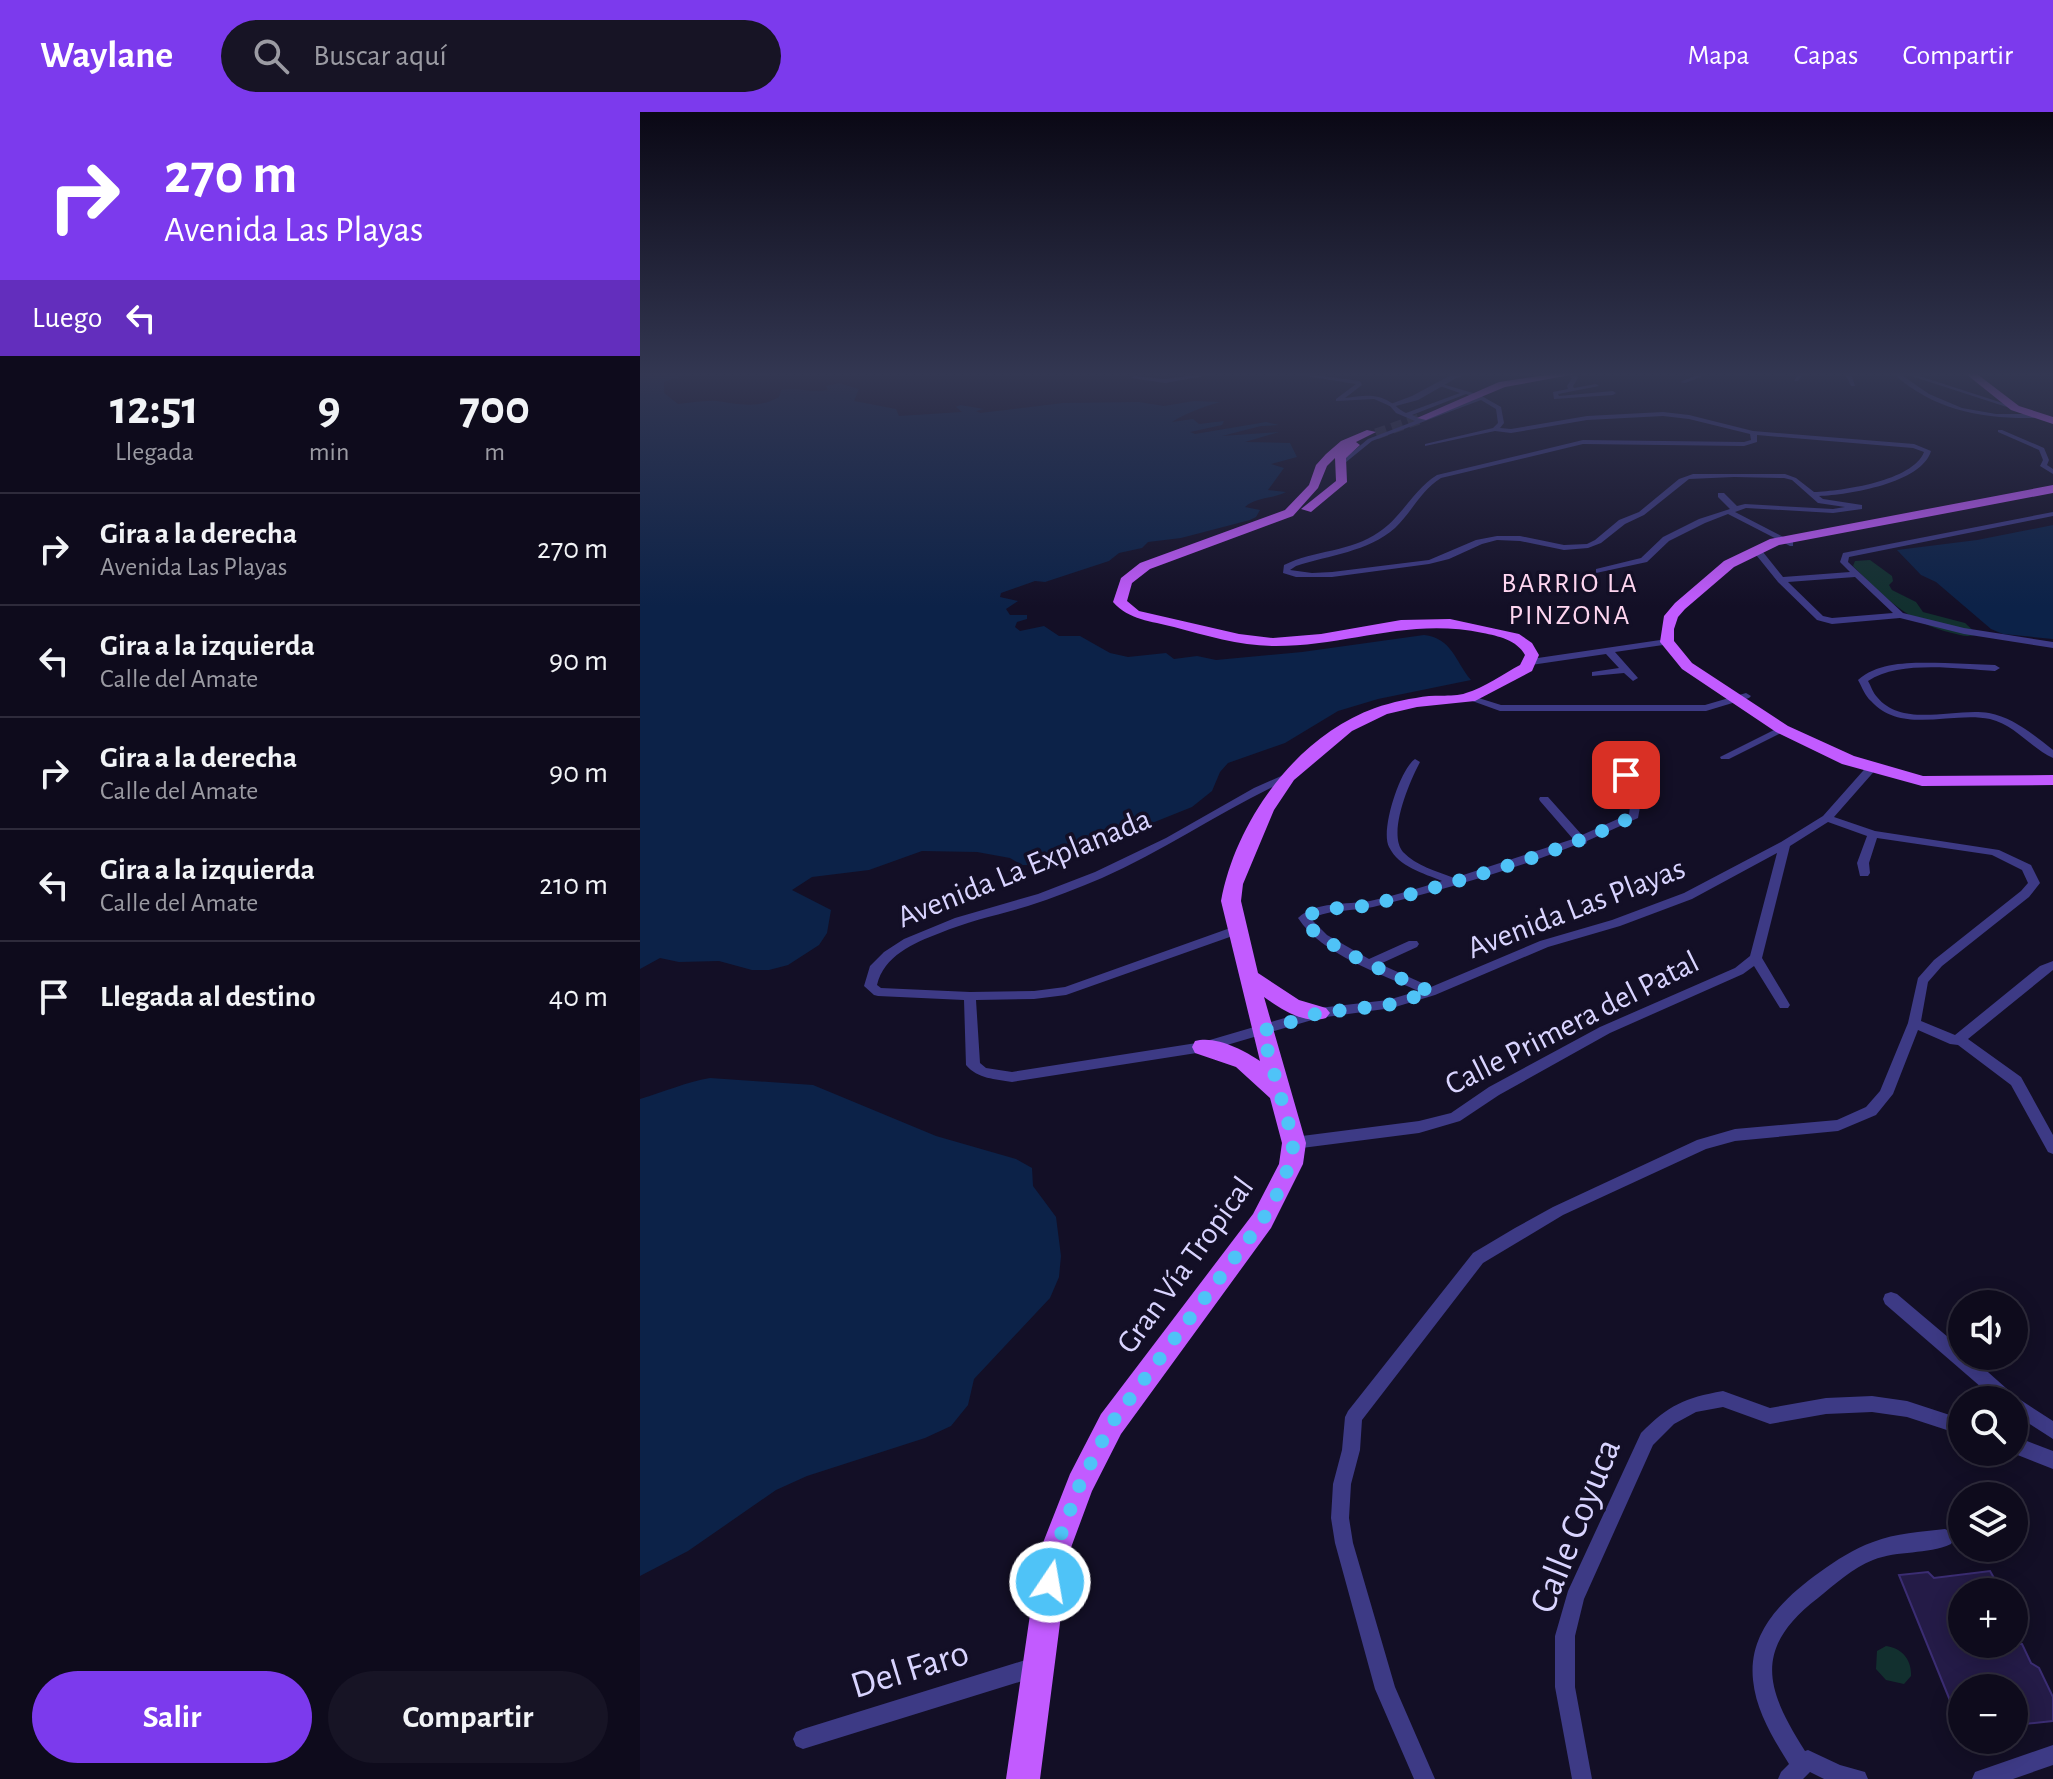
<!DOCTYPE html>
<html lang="es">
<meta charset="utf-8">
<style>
body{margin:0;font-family:"Alegreya Sans",sans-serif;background:#171425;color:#f1f3f6;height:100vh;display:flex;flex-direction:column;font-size:30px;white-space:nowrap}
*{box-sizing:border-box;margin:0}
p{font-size:26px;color:#9b9ba3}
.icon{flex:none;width:44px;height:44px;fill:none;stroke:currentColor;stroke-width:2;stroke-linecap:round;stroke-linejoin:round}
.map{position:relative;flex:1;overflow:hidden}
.drawer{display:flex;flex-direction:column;background:#0e0b1c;width:640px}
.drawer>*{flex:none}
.guide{background:#7c3aed;color:#fff;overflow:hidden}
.controls{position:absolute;left:1308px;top:1178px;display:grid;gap:16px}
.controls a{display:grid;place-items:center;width:80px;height:80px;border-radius:50%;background:#0e0b1c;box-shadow:0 4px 20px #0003,0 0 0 2px #2e2b3b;font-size:40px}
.pin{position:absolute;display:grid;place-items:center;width:68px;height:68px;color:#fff;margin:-34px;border-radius:16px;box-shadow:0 4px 12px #0006}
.me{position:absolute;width:88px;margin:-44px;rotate:12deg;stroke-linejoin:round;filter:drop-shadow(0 0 6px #0008)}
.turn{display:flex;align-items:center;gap:28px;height:168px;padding:0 32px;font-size:36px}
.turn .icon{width:104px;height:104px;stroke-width:2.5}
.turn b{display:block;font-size:56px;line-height:68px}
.then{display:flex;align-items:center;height:76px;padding:0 32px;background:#0003;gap:16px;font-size:30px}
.eta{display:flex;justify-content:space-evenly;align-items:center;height:136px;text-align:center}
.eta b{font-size:48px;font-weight:600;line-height:56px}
.action{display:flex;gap:16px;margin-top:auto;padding:16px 32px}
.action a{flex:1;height:92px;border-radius:48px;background:#7c3aed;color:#fff;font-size:32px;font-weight:600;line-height:92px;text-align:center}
.action a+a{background:#171425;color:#f1f3f6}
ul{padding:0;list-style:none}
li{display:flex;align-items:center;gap:24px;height:112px;padding:0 32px;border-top:2px solid #2e2b3b}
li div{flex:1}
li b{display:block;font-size:30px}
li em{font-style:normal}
header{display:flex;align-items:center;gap:48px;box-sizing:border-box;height:112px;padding:0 40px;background:#7c3aed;color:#fff}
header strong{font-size:38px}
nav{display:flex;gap:44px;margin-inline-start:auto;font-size:28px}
.search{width:560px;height:72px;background:#171425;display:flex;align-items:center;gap:20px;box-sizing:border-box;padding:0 28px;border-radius:44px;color:#9b9ba3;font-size:30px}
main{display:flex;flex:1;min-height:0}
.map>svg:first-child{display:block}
.green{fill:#12302f}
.water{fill:#0c2248}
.building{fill:#241b47;stroke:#3b2d73;stroke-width:2}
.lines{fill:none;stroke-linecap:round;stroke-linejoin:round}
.primary-tunnel{stroke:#312d47;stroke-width:11;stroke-dasharray:11 6;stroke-linecap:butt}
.minor{fill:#3d3a85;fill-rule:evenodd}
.tertiary{fill:#3d3a85;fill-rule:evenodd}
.primary{fill:#c25bff;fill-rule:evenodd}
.route{stroke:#4fc3f7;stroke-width:14;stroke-dasharray:0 25.2}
.labels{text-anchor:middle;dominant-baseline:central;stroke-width:7;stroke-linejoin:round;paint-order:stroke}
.far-neighbourhood-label{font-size:28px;letter-spacing:2px;fill:#ffd6f0;stroke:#130f26}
.street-label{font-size:32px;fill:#d9d4ff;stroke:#130f26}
.near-street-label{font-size:38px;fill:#d9d4ff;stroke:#130f26}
</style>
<header>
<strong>Waylane</strong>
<div class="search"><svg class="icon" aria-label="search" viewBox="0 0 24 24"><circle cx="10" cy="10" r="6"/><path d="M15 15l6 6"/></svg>Buscar aquí</div>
<nav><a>Mapa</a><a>Capas</a><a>Compartir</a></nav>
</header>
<main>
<section class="drawer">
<div class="guide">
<div class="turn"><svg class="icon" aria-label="right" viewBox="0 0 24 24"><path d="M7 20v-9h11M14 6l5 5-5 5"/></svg><div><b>270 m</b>Avenida Las Playas</div></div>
<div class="then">Luego<svg class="icon" aria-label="left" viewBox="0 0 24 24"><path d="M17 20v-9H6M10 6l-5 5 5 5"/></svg></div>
</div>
<div class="eta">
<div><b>12:51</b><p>Llegada</p></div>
<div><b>9</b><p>min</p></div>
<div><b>700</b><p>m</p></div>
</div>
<ul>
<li><svg class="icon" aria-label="right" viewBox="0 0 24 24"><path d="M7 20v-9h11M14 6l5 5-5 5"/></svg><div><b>Gira a la derecha</b><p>Avenida Las Playas</p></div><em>270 m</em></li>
<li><svg class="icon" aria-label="left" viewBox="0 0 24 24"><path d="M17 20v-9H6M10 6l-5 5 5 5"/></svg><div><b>Gira a la izquierda</b><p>Calle del Amate</p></div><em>90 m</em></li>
<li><svg class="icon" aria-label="right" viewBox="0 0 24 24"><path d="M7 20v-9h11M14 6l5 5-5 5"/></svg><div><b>Gira a la derecha</b><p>Calle del Amate</p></div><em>90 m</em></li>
<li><svg class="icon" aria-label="left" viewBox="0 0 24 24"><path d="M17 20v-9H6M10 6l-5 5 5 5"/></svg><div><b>Gira a la izquierda</b><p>Calle del Amate</p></div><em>210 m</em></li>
<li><svg class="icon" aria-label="arrive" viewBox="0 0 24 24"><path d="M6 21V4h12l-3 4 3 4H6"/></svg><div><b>Llegada al destino</b></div><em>40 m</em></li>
</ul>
<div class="action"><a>Salir</a><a>Compartir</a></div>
</section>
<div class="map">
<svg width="1413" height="1667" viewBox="0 0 1413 1667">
<rect width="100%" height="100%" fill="#130f26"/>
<!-- green -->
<path class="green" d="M1230 448 1252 464 1253 469 1249 473 1252 478 1276 490 1283 500 1325 511 1337 522C1328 526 1321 523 1312 521 1269 511 1243 484 1213 454L1215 449Z
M1246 1534C1262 1536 1272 1548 1271 1564L1264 1572 1246 1568 1236 1557 1237 1539Z"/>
<!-- water -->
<path class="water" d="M0 262H49L24 270V281L38 292C50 291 65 288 77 289 98 292 119 297 139 285L141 278C158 275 171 281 188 278L186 274 199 271 219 277 214 289 256 297 259 304 322 300 316 295 320 293 344 297 336 299 340 301 423 291 499 290 524 294 554 289 580 290C565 294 544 302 532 310L553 307 559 312 584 309 582 313 550 320 555 322 626 310 639 313 621 314 582 324 639 320 605 330 650 331 657 345 631 352 644 356 628 378 646 380C633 387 615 385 605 395L620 398 616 405 610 408 541 426 508 430 502 436 479 441 469 449 405 470 395 469 361 481 360 485 378 489 366 497 370 503H387V507L377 510 375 515 380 519 404 514 419 524H440L470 541 488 545 526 541 534 547 557 544 576 548 662 540 784 523C812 526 815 549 831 568L738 587 698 599 645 631 588 651 580 660 572 679 552 695 492 719 440 730 397 753H382L370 746 337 740 282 739 229 758 172 765 152 778 191 798 187 821 179 833 148 853 129 858H112L79 849 39 850 20 846 0 857Z
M1413 413V527L1363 522 1351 517 1296 470 1281 463 1257 438 1337 428Z
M70 966 173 973 296 1024 376 1047 392 1056 393 1074 416 1105 421 1144 419 1165 410 1186 334 1267 328 1293 311 1314 285 1326 167 1364 136 1378 48 1439 0 1464V987C24 980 46 970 70 966Z"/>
<!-- building -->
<path class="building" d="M1350 1459 1362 1480H1322V1532H1382L1391 1551 1399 1556 1413 1585V1609L1374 1613V1576H1322V1618L1259 1463 1288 1460 1294 1466Z"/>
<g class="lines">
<!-- primary-tunnel -->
<path class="primary-tunnel" d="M736 322 782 306"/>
<!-- minor -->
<path class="minor" d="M563 262H576L525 271 491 266 494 264 525 267Z
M653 262H667L720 269 722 273 705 286C722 284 735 281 750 290 757 294 759 298 766 301L820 281 797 273 802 272 840 283 861 295 864 311 860 316 871 317 947 304 1023 300 1049 303 1113 319 1274 332 1291 339C1282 371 1208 383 1179 384L1183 387 1222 393V397L1193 401 1106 396 1095 400 1153 430V434H1150L1088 402 1065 411 1029 429 1007 450 956 461V457L1001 446 1023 425 1059 407 1090 397 1078 385V381H1084L1097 394 1105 392 1193 397 1205 395 1178 391 1152 368 1144 366 1094 365 1049 367 1004 403 985 412 961 431 948 436 924 438 880 429 857 428 842 432 809 447 789 452 692 465H656L643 461 644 453C674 438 711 440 739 420 762 405 773 378 797 363L943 328 1104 330 1111 328 1110 322 1049 307 1023 304 947 308 871 321 855 319 785 334V332L853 316 858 311 856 297 841 288 732 329 700 355 698 354V352L728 327 775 309 756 301 750 294 734 287 696 289V287L716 272ZM826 282 837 286 781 307 772 303ZM1117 323 1273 336 1284 340C1273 369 1202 379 1174 380L1156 366 1145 362H1053L1039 367 999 400 979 408 955 428 947 432 924 433 880 424H857L836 428 789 448 692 460 672 461 650 458 656 454C689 443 728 440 755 416 772 400 781 378 801 366L943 332 1104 334 1117 330Z
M819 262H831L816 266 813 264Z
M928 262H934L938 266 933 274 934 276 956 272 959 274 918 282 919 284 973 279 976 281 973 283 914 287 913 280 928 277 927 274 932 266Z
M1060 262H1068L1045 271 1040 270Z
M1090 262H1105L1102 264Z
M1158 262H1164L1158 269H1154Z
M1205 262H1211L1215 274H1211Z
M1254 262H1260L1289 282 1322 296 1356 302H1394L1397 304 1394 306C1343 307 1293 298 1254 262Z
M1265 262H1273L1378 296 1373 297Z
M1358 318H1362L1404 336 1409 348 1407 353 1413 357V362L1400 354 1403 348 1399 338 1358 320Z
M1413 400V404L1209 445 1208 450 1263 501 1324 516 1413 530V536L1324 522 1260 506 1192 512 1177 508 1138 470 1117 444 1107 439 1111 437 1123 440 1143 465 1210 460 1200 450 1203 441ZM1215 465 1253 501 1192 506 1183 504 1148 470Z
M1027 527 1030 528V532L975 540 998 566 993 569 984 561 952 564V560L979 556 966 542 891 553 887 550 891 547Z
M1305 551 1355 553 1360 556 1355 559C1318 557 1260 548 1228 569 1231 574 1233 581 1237 585 1263 617 1315 595 1349 601 1374 606 1394 623 1413 638V646C1391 636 1375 613 1350 607 1311 599 1262 623 1231 589 1225 584 1222 575 1218 568 1241 548 1277 551 1305 551Z
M1106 581 1111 584 1109 586 1066 599H860L824 586 829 583 861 593H1065Z
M1142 614 1145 615V619L1089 647H1081L1080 645Z
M775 647 780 650C770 669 747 721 763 740 776 754 797 759 814 766L933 727 900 689 899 687 900 685H908L942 723 989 702 990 695 985 687 981 663 982 661H990L991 663 995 687 1000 695 998 706 947 729 946 732H938C873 758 805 777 737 794 716 800 691 796 671 807L687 823 729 847 769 829H777L779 832 777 835 740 852 791 875 900 829 972 808 1044 781 1141 730 1183 704 1230 651 1234 650 1239 653 1238 655 1194 705 1235 719 1359 738 1391 753 1400 771 1389 785 1302 854 1288 870 1281 909 1315 923 1400 854 1413 849V858L1328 927 1381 965 1413 1023V1042L1408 1040 1371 973 1318 933 1310 932 1278 918 1253 982 1236 1003 1198 1019 1095 1029 1066 1037 923 1103 843 1151 722 1308 720 1338 711 1372 709 1406 713 1431 755 1575 795 1667H774L735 1577 695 1431 691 1406 693 1372 702 1338 705 1305 708 1299 833 1141 875 1116 913 1095 1057 1028 1095 1017 1197 1008 1226 995 1240 979 1268 911 1278 866 1294 848 1381 779 1388 771 1382 758 1352 743 1237 726 1229 751 1230 761 1228 764H1220L1217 751 1227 724 1188 710 1150 734 1122 846 1150 893 1148 896H1140L1114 854 1103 862 970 921 859 983 820 1009 779 1021 654 1037 649 1035 647 1031 649 1027 654 1025 779 1009 811 1001 849 975 960 915 1095 856 1110 844 1137 741 1052 787 980 814 908 835 795 883 752 896 679 906 563 940 372 970C355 967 338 967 326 953L324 888 238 884 234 883 224 874 230 854 244 840 264 827 315 806 398 782 455 760 526 726 614 676 648 661 652 662V666C586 695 528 737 462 766 438 776 413 786 388 794 358 803 328 809 300 821 273 831 244 844 237 873L241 876 330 880 394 879 425 875 593 815H601L603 818 601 821 426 883 394 887 336 888 340 951 346 956 372 960 563 930 679 896 748 888 778 879C740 861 682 843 658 806 676 789 706 793 730 789 754 784 778 776 802 769 783 761 759 755 749 735 740 719 760 657 775 647Z
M1251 1180 1257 1182 1322 1237V1244H1330L1376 1285 1413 1309V1327L1374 1302V1288H1356L1245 1192 1243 1187 1245 1182Z
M1083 1279 1130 1296 1186 1286 1232 1284 1267 1289 1322 1307V1323L1267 1305 1232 1300 1186 1302 1130 1312 1083 1295 1056 1300 1034 1312 1013 1333 944 1487 935 1524V1575L952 1667H932L915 1575V1524L928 1479 1001 1321C1029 1293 1044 1286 1083 1279Z
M1374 1324 1413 1339V1357L1370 1340H1374Z
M1305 1417 1311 1420 1314 1426 1311 1432C1287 1443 1258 1438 1233 1448 1213 1456 1195 1472 1178 1486 1113 1536 1125 1576 1165 1639L1168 1638 1200 1653 1225 1660 1228 1667H1184L1170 1660 1163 1667H1138L1141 1660 1149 1652C1133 1626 1116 1599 1113 1568 1108 1519 1144 1486 1180 1460 1197 1448 1213 1437 1233 1430 1256 1421 1281 1420 1305 1417Z
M395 1545 402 1548 405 1555 402 1562 395 1565 163 1637 156 1634 153 1627 156 1620 163 1617Z
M1413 1633V1653L1373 1667H1332L1335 1660Z"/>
<!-- tertiary -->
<path class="tertiary" d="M813 262 820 264 778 288 752 295 748 293 772 284Z"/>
<!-- primary -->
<path class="primary" d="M913 262H936L865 275 786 308 777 306 859 270Z
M1326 262H1337L1379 294 1413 305V312L1371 298Z
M727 318 736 320 716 330 720 333 706 346 707 370 671 400 661 397 696 369 695 346 687 354 678 376 653 404 510 457 492 471 487 489 499 499 599 522 633 526 681 522 761 508 810 507 879 522 892 531 899 543 892 559 835 589 777 595 747 602 712 619 654 668 634 698 603 772 601 789 618 861 659 888 686 896 690 901 686 906C665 913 641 897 624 885L666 1031 663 1052 631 1116 481 1322 452 1379 429 1441 400 1667H366L399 1441 430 1362 461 1302 613 1102 639 1052 642 1031 630 986 596 955 555 941 552 935 555 929C575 923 604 938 620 949L581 789C596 708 657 624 735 596 752 590 772 586 789 584 801 583 815 585 826 581 844 576 863 562 880 553L885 543C877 528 858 524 843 521 769 505 708 534 636 534 601 534 567 524 534 515 511 509 489 508 473 490L481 466 500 451 645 398 669 373 676 353 686 342 701 329Z
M1413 373V381L1139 433 1094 455 1045 497 1038 505 1034 517V529L1052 551 1148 614 1214 644 1283 664 1413 663V673L1282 674 1202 652 1136 620 1042 557 1020 530 1024 504 1035 491 1084 449 1130 427Z"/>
</g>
<!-- sky -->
<linearGradient id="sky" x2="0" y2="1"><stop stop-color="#0a0815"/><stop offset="0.53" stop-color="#333752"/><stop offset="1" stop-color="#333752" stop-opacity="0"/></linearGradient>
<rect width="1413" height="495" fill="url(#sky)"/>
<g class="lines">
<!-- route -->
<path class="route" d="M410 1470 414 1441 440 1372 471 1312 622 1109 644 1070 654 1031 622 919 679 901 748 893 791 880C765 867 671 831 664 806 684 792 712 798 735 792 822 768 914 744 994 704L995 695 990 687 986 663"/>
</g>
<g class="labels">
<!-- far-neighbourhood labels -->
<g class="far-neighbourhood-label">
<text x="930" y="472">BARRIO LA<tspan x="930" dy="32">PINZONA</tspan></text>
</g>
<!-- street labels -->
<g class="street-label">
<text transform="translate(384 756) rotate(-22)">Avenida La Explanada</text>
<text transform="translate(936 796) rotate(-21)">Avenida Las Playas</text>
<text transform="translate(932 911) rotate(-27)">Calle Primera del Patal</text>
<text transform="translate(545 1153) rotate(-54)">Gran Vía Tropical</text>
</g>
<!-- near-street labels -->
<g class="near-street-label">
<text transform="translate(936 1414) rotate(-68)">Calle Coyuca</text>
<text transform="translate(270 1558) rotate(-17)">Del Faro</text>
</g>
</g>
</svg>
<div class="controls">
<a><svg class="icon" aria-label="sound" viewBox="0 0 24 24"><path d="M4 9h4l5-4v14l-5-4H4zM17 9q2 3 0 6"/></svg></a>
<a><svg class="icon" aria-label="search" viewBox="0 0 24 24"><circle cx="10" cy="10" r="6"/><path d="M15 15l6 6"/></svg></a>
<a><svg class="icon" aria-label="layers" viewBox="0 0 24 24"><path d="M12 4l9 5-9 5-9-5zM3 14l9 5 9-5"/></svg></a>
<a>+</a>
<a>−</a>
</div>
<div class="pin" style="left:986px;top:663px;background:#d93025"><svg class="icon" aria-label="arrive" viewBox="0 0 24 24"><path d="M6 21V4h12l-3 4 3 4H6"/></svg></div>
<svg class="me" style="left:410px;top:1470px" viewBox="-20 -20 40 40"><circle r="17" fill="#4fc3f7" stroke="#fff" stroke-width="3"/><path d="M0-11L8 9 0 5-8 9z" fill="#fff"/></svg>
</div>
</main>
